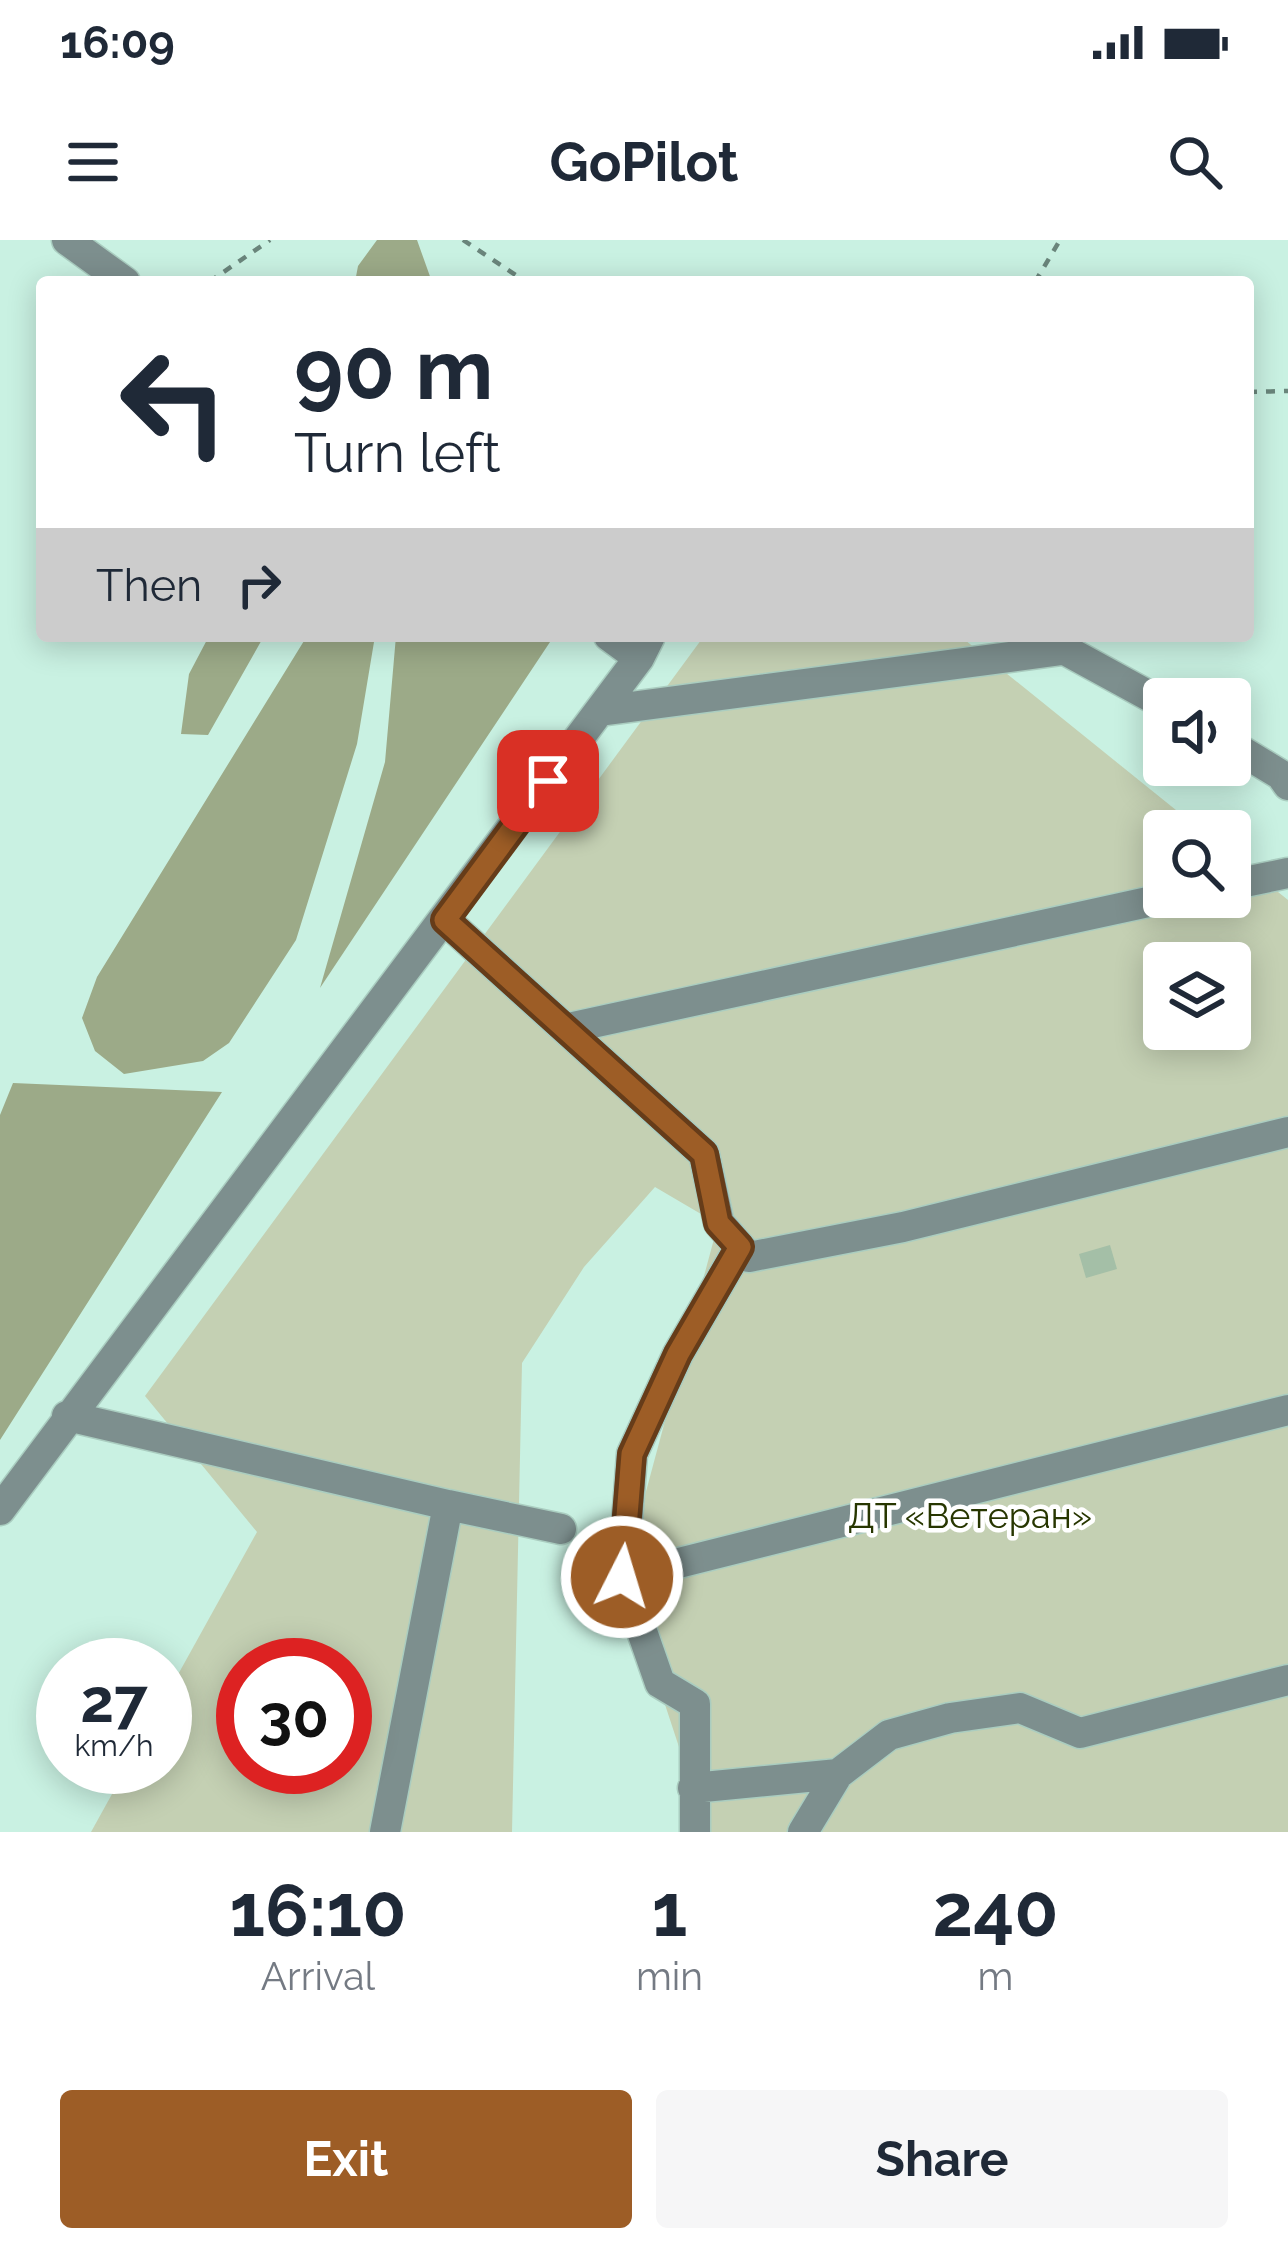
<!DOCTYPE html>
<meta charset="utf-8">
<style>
body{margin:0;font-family:Raleway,sans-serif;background:#f6f6f7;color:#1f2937;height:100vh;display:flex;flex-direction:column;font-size:45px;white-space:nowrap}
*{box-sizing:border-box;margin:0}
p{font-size:39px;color:#747a83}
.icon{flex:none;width:66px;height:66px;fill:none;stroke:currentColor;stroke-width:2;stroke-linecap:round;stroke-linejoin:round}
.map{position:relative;height:1592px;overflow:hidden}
.panel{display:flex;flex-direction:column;background:#fff;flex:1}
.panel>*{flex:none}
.guide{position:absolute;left:36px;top:36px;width:1218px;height:366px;border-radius:12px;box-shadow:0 6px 30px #0003;background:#fff;color:#1f2937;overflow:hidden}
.fabs{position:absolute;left:1143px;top:438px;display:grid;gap:24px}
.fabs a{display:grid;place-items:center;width:108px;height:108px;border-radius:12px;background:#fff;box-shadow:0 6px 30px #0003;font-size:60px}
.speed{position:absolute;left:36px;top:1398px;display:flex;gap:24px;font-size:60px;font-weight:700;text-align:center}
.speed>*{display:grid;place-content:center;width:156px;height:156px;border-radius:50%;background:#fff;box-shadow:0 6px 30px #0003;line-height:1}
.speed small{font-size:30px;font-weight:400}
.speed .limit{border:18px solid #d22;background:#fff;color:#111}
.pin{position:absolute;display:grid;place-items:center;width:102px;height:102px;color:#fff;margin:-51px;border-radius:24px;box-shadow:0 6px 18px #0006}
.me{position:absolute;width:132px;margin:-66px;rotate:5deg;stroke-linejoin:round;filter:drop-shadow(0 0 9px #0008)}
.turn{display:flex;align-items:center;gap:42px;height:252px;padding:0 60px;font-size:54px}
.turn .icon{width:156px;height:156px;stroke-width:2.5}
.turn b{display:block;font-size:84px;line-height:102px}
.then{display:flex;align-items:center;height:114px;padding:0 60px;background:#0003;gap:24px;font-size:45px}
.eta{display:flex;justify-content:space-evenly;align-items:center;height:204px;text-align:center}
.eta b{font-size:72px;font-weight:700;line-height:84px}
.action{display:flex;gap:24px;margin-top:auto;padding:24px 60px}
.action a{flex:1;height:138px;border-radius:12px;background:#9d5d26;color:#fff;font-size:48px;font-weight:700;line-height:138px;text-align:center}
.action a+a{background:#f6f6f7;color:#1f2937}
.status{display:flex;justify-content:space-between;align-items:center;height:84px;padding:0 60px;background:#fff;direction:ltr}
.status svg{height:33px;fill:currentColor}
header{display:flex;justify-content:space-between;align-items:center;height:156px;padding:0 60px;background:#fff;font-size:54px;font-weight:700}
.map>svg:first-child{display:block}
.green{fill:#c4d0b3;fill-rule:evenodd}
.forest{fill:#9caa88}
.building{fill:#a4bfa7}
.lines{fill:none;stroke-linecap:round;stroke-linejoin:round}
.minor-casing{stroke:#aacdc0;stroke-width:33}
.path{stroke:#6a857b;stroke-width:4.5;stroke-dasharray:9 9;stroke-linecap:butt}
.minor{stroke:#7d8f8e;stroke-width:30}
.route-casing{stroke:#663c19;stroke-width:30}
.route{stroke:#9d5d26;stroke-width:21}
.labels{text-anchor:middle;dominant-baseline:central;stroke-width:9;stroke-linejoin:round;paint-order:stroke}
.park-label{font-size:36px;fill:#273600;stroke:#fff}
</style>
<div class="status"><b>16:09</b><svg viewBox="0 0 49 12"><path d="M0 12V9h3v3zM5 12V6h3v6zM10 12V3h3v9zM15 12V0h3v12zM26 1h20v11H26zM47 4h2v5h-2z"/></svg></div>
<header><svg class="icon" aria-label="menu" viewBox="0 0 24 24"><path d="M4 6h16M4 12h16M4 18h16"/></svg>GoPilot<svg class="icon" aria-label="search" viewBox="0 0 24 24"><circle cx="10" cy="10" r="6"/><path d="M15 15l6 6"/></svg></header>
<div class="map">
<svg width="1288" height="1592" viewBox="0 0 1288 1592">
<rect width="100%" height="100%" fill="#c9f1e2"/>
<!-- green -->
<path class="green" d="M704 396H960L1202 591H1164V657H1230V613L1288 660V1592H707L623 1337 718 984 655 947 584 1027 522 1123 512 1592H91L127 1527H165V1458L257 1292 145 1156ZM1164 723H1230V789H1164ZM243 1425H345V1527H243Z"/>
<!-- forest -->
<path class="forest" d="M377 0H417L432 42H355L358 26Z
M209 396H264L208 495 181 494 189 434Z
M307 396H375L357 504 296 700 229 803 203 821 124 834 95 811 82 778 97 737Z
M396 396H554L320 748 385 522Z
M13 843 222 852 0 1200V875Z"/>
<!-- building -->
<path class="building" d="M1110 1005 1117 1029 1086 1038 1079 1014Z"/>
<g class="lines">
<!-- minor casing -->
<g class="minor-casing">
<path id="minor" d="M67 0 125 42
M609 396 639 418
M1047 400 1164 464
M600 471 1062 410
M1230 504 1281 535 1288 545
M1230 645 1288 633
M445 680 704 914 719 983 740 1007 678 1114 632 1214 623 1337 660 1443 695 1464V1592
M569 788 1171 657
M740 1007 749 1017 903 987 1288 892
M67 1176 448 1265
M0 1270 639 418 650 396
M623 1337 1288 1170
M693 1548 838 1534
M385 1592 448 1265 561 1289
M803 1592 838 1534 889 1495 950 1478 1020 1468 1080 1493 1288 1440"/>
</g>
<!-- path -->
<path class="path" d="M463 0 526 42
M209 42 270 0
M1035 42 1060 0
M1248 152 1288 151"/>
<!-- minor -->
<use href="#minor" class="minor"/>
</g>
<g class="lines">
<!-- route casing -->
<g class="route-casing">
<path id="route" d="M548 541 445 680 704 914 718 983 740 1007 678 1114 632 1214 622 1337"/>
</g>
<!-- route -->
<use href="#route" class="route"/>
</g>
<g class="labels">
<!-- park labels -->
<g class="park-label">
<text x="970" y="1275">ДТ «Ветеран»</text>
</g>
</g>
</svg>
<div class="fabs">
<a><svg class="icon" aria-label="sound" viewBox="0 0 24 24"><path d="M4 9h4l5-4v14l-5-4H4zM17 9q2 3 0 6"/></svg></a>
<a><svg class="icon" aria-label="search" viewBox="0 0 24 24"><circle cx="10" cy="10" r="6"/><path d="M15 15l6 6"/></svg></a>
<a><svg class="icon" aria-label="layers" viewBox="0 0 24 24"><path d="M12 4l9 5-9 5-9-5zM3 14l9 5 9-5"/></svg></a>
</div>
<div class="speed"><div>27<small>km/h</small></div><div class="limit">30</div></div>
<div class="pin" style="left:548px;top:541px;background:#d93025"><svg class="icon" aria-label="arrive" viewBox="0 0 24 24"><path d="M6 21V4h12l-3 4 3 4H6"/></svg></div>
<svg class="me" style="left:622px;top:1337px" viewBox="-20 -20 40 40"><circle r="17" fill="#9d5d26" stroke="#fff" stroke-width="3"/><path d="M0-11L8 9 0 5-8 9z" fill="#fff"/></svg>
<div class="guide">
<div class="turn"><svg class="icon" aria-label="left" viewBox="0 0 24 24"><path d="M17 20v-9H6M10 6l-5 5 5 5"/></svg><div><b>90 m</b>Turn left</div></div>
<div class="then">Then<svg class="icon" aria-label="right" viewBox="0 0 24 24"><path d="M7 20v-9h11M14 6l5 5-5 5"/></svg></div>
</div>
</div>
<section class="panel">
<div class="eta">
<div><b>16:10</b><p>Arrival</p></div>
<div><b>1</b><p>min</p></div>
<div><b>240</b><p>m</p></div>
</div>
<div class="action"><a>Exit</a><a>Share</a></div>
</section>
